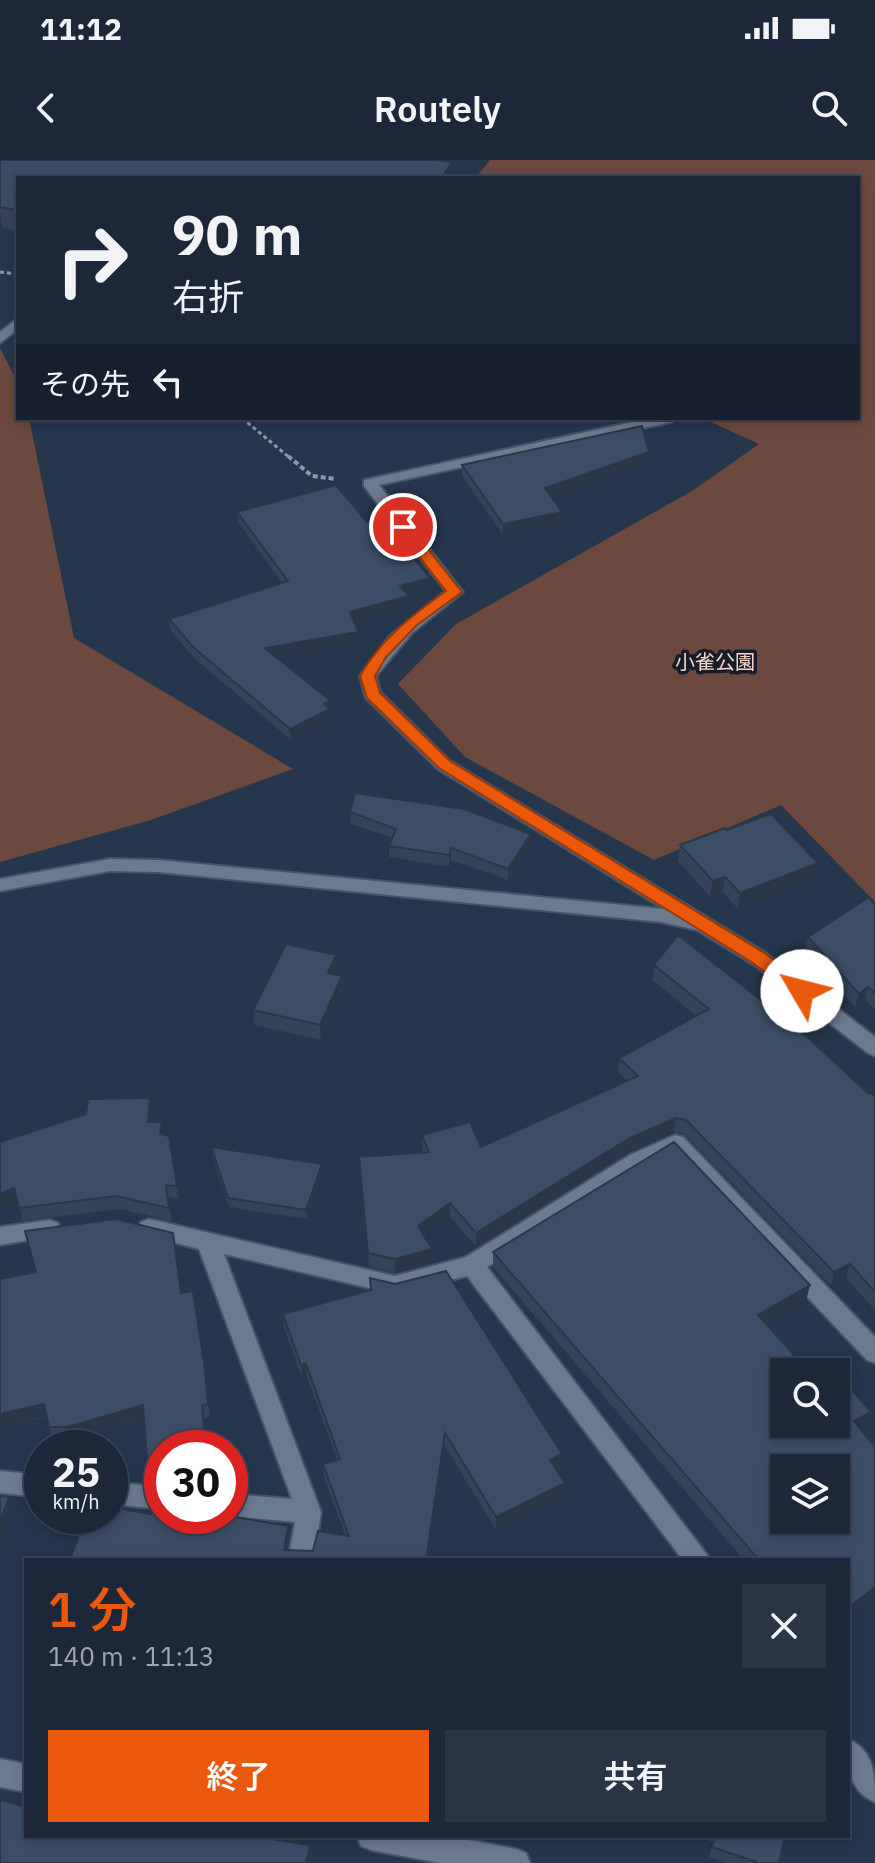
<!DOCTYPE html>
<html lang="ja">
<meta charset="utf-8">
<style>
body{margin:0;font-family:"IBM Plex Sans","Noto Sans JP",sans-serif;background:#293445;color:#f1f3f6;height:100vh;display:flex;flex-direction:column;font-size:30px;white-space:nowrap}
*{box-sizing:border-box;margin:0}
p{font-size:26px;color:#a0a6af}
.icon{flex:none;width:44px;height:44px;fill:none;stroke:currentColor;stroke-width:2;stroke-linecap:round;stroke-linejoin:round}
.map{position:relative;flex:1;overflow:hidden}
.drawer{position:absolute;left:24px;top:1398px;width:826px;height:280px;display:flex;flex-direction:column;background:#1c283a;border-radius:0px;box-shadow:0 4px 12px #0003,0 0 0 2px #3a4454}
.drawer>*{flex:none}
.banner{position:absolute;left:16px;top:16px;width:844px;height:244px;border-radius:0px;box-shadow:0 4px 12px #0003,0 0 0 2px #3a4454;background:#1c283a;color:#f1f3f6;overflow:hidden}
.buttons{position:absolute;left:770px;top:1198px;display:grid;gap:16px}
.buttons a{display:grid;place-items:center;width:80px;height:80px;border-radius:0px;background:#1c283a;box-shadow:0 4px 12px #0003,0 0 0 2px #3a4454;font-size:40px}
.speed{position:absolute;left:24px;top:1270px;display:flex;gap:16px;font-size:40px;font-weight:700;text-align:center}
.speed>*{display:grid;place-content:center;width:104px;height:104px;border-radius:50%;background:#1c283a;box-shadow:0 4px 12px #0003,0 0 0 2px #3a4454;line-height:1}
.speed small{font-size:20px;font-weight:400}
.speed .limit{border:12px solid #d22;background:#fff;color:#111}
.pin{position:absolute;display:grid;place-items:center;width:68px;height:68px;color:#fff;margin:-34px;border:4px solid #fff;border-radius:50%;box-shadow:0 2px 8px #0007}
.me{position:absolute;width:88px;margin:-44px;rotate:307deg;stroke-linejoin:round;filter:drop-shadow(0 0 6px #0008)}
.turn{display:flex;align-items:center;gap:28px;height:168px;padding:0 24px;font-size:36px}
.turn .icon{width:104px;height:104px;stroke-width:2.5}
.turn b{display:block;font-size:56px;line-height:68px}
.then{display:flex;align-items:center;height:76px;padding:0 24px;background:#0003;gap:16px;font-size:30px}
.round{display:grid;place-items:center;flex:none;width:84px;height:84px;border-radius:0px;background:#293445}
.summary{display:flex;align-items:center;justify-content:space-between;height:136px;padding:0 24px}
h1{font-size:48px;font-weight:600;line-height:60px;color:#ea580c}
.cta{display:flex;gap:16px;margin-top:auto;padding:16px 24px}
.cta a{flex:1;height:92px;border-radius:0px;background:#ea580c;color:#fff;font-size:32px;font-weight:600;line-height:92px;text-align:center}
.cta a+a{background:#293445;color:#f1f3f6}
.status{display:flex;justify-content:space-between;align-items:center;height:56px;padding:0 40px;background:#1c283a;direction:ltr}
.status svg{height:22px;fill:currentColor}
header{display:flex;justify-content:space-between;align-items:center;height:104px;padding:0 24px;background:#1c283a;font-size:36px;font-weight:600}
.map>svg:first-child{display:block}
.green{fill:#6b493e}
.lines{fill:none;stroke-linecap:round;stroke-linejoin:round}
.minor-casing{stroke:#445469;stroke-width:4}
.path-far1{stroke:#8b99ac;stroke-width:3;stroke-dasharray:4 3;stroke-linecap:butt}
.path{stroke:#8b99ac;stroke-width:4;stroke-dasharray:5 3;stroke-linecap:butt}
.minor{fill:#6c7a8e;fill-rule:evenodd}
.wall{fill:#344358}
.shaded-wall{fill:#2a3747}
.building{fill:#3c4e66;stroke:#2a3747;stroke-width:2;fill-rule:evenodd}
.route{fill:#ea580c;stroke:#983908;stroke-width:2}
.labels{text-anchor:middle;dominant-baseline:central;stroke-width:7;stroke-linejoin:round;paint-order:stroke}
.park-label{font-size:20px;fill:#f7d4c8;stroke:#161d28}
</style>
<div class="status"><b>11:12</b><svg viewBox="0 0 49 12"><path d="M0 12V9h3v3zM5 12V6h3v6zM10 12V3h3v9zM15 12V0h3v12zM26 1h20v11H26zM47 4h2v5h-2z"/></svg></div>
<header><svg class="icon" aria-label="back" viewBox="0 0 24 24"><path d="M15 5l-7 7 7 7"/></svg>Routely<svg class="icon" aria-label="search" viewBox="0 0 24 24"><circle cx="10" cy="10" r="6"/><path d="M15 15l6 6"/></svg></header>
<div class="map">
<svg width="875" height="1703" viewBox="0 0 875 1703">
<rect width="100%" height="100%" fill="#25364d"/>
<!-- green -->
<path class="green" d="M490 0H875V742L781 645 654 700 465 597 398 524 456 464 692 331 759 284 702 258H858V18H475Z
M0 188 18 223V258H29L74 478 293 609 151 660 0 702Z"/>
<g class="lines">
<!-- minor casing -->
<g class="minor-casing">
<path id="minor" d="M18 158V169L0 183V172Z
M651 258H678L671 262 379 325 463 432 412 473 376 516 380 532 450 601 767 794 875 877V896L868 893 753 804 697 770 661 762 158 712 110 711 0 731V719L110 699 158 700 664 749 438 609 366 538 360 516 390 476 446 431 364 326V320Z
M675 975 683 977 875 1177V1203L867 1200 672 994 646 1007 487 1107 711 1400H683L467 1116 395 1134 224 1094 321 1352 314 1400H288L295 1362 229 1356 230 1334 292 1339 199 1089 141 1074 138 1068 141 1062 149 1059 395 1116 466 1097 630 995Z
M50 1060 58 1063 61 1069 58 1075 0 1085V1067Z
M0 1311 42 1315V1337L0 1333Z
M110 1322 162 1327V1349L110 1344Z
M848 1579C875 1591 875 1616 875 1642 847 1630 848 1605 848 1579Z
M0 1599 26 1604V1632L0 1627Z
M357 1676H447L516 1689 526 1693 530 1703H440L371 1690 361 1686Z"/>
</g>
<!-- path-far1 -->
<path class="path-far1" d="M0 112 18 114
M242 258 290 298"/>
<!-- path -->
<path class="path" d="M288 296 312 316 336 319"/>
<!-- minor -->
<use href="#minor" class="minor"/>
</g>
<!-- wall -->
<path class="wall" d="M0 0 452 2V18H18V71L3 68 0 71Z
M648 303 552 337 561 363 503 375 462 316V305Z
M237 352 367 362 430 418V429L408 435 409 447 354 462 358 472V483L276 497 331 552 330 553V560L291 580 194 498 170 470 169 459 282 423 238 362Z
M350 652 530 686 508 720 451 700 449 707 389 697V686L392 678 351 664Z
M727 670 815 719 738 749 723 732 710 737 678 701 680 685Z
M875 744V849L865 840 855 847 805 790 808 777Z
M336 795 337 811 336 815 342 816 343 832 321 880 254 865 253 850Z
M654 805 869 934 875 936V1150L846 1118 831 1126 684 974 674 972 629 992 476 1087 450 1057 424 1076 432 1089V1103L395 1113 369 1107 359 997 423 993 422 989V975L481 987 627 921 618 912 619 898 697 856 652 820Z
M152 951 151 962 164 975 169 976 179 1039 168 1037 172 1061 119 1049 23 1061 17 1041 0 1048V982Z
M211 987 322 1004V1013L307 1059 229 1047 212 995Z
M493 1092 810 1125 806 1140 765 1163 784 1212 866 1266 861 1269 875 1287V1437L848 1457V1400H744L493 1107Z
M0 1119 181 1133 195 1144 206 1217 210 1257 204 1258 162 1325 151 1323 148 1310 144 1259 71 1280H53L47 1257 0 1268Z
M283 1154 562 1294 561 1307 557 1309 565 1323 564 1336 496 1370 445 1286 428 1400H70L94 1363 151 1354 288 1366 289 1378 287 1390 313 1391 345 1375 324 1317 323 1304 337 1300 307 1217 302 1218 284 1168Z
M694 1676H785L779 1703H726L709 1697 713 1682Z"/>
<!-- shaded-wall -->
<path class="shaded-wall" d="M452 2V18H441Z
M0 53 3 68 0 71Z
M649 292 648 303 545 340V328Z
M562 352 561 363 503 375V364Z
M430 418V429L401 437 400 426Z
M409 436V447L351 463 350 452Z
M358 472V483L266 499 265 488Z
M331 541 330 560 291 580 290 569 324 544Z
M531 674 530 686 508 720V709Z
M451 688V700L449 707V695Z
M818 703 815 719 738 749 740 733Z
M725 717 723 732 710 737 713 721Z
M336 795 337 811 329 829 328 813Z
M342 816 343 832 321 880 320 865Z
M868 827 865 840 855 847 859 834Z
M150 938 152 951 150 975 148 962Z
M676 958 674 972 629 992 476 1087V1073L630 978Z
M322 1004V1013L307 1059 306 1050Z
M14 1028 17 1041 0 1048V1034Z
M450 1043V1057L418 1081V1066Z
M432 1089V1103L395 1113V1099Z
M850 1104 846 1118 831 1126 834 1112Z
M810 1125 806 1140 755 1170 758 1155Z
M306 1204 307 1217 302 1218 301 1205Z
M44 1244 47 1256 0 1268V1254Z
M143 1245 145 1258 71 1280 68 1267Z
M871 1252 866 1266 850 1276 854 1261Z
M445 1273V1286L428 1400H426Z
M562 1294 561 1307 549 1312 550 1300Z
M565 1323 564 1336 496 1370V1357Z
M9 1337 13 1350 0 1388V1362Z
M288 1366 289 1378 286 1400 284 1390Z
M875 1427V1437L848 1457 849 1447Z
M310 1685 311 1696 310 1703H306Z"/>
<!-- building -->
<path class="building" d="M0 0H435L452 2 441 18H18V50L0 47Z
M642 266 649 292 545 328 562 352 503 364 462 305Z
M336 325 367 362 381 358 430 418 400 426 409 436 350 452 358 472 265 488 331 541 324 544 330 549 290 569 193 487 169 459 288 421 237 352Z
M355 633 464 649 531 674 508 709 451 688 449 695 389 686 396 669 350 652Z
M771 654 818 703 740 733 725 717 713 721 680 685 725 668 727 670Z
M869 737 875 744V833L868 827 859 834 808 777Z
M678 775 804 874 869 934 871 933 875 936V1132L850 1104 834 1112 686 960 676 958 630 978 476 1073 450 1043 418 1066 432 1089 395 1099 368 1093 359 997 429 992 422 975 470 962 481 987 638 916 619 898 709 849 654 805Z
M286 784 336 795 328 813 342 816 320 865 253 850Z
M150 938 148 962H162L160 974 169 976 177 1026 166 1025 169 1048 116 1036 19 1048 14 1028 0 1034V982L86 954 88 939Z
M674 982 810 1125 758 1155 809 1212H784V1264H836V1212H834L836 1211 871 1252 854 1261 875 1287V1427L849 1447 848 1400H759L493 1092ZM784 1308H836V1360H784Z
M211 987 322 1004 306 1050 228 1038Z
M116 1059 173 1073 181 1133 193 1131 204 1203 208 1244 202 1245 206 1288H162V1326V1312L148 1310 143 1245 68 1267H49L44 1244 0 1254V1119L36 1112 25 1071Z
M446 1111 562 1294 550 1300 565 1323 496 1357 445 1273 426 1400H70L84 1361 94 1363 97 1356H110V1347L151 1354 150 1339 162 1336V1356H230L288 1366 284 1390 313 1391 318 1371 349 1376 323 1304 340 1299 306 1204 301 1205 283 1154 371 1130 370 1118 395 1124Z
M0 1336 9 1337 0 1362Z
M26 1523V1536L22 1535Z
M0 1640 26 1647V1676H253L310 1685 306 1703H0Z
M715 1676H785L779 1703H760L712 1687Z"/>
<!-- route -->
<path class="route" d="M403 363 408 364 462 432 417 465 386 497 375 516 380 533 450 601 766 794 809 827 811 831 809 836H796L753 803 439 608 367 538 360 516C381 479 411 456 446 431L396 367Z"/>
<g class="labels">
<!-- park labels -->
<g class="park-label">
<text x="715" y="501">小雀公園</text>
</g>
</g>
</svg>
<div class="buttons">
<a><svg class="icon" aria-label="search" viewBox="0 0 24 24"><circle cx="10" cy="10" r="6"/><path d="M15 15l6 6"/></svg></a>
<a><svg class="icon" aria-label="layers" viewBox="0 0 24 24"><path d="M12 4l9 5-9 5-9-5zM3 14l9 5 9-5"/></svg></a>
</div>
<div class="speed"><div>25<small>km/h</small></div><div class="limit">30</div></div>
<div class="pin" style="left:403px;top:367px;background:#d93025"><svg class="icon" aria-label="arrive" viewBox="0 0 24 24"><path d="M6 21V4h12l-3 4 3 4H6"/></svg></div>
<svg class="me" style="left:802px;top:831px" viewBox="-20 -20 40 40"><circle r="19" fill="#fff"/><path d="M0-13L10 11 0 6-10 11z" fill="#ea580c"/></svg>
<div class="banner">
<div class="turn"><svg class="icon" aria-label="right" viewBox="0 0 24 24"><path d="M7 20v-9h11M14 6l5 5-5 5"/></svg><div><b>90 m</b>右折</div></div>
<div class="then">その先<svg class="icon" aria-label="left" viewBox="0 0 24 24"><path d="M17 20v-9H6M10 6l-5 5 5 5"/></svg></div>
</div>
<section class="drawer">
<div class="summary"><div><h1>1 分</h1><p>140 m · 11:13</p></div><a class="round"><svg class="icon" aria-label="close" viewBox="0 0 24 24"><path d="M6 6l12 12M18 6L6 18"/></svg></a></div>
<div class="cta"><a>終了</a><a>共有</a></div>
</section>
</div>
